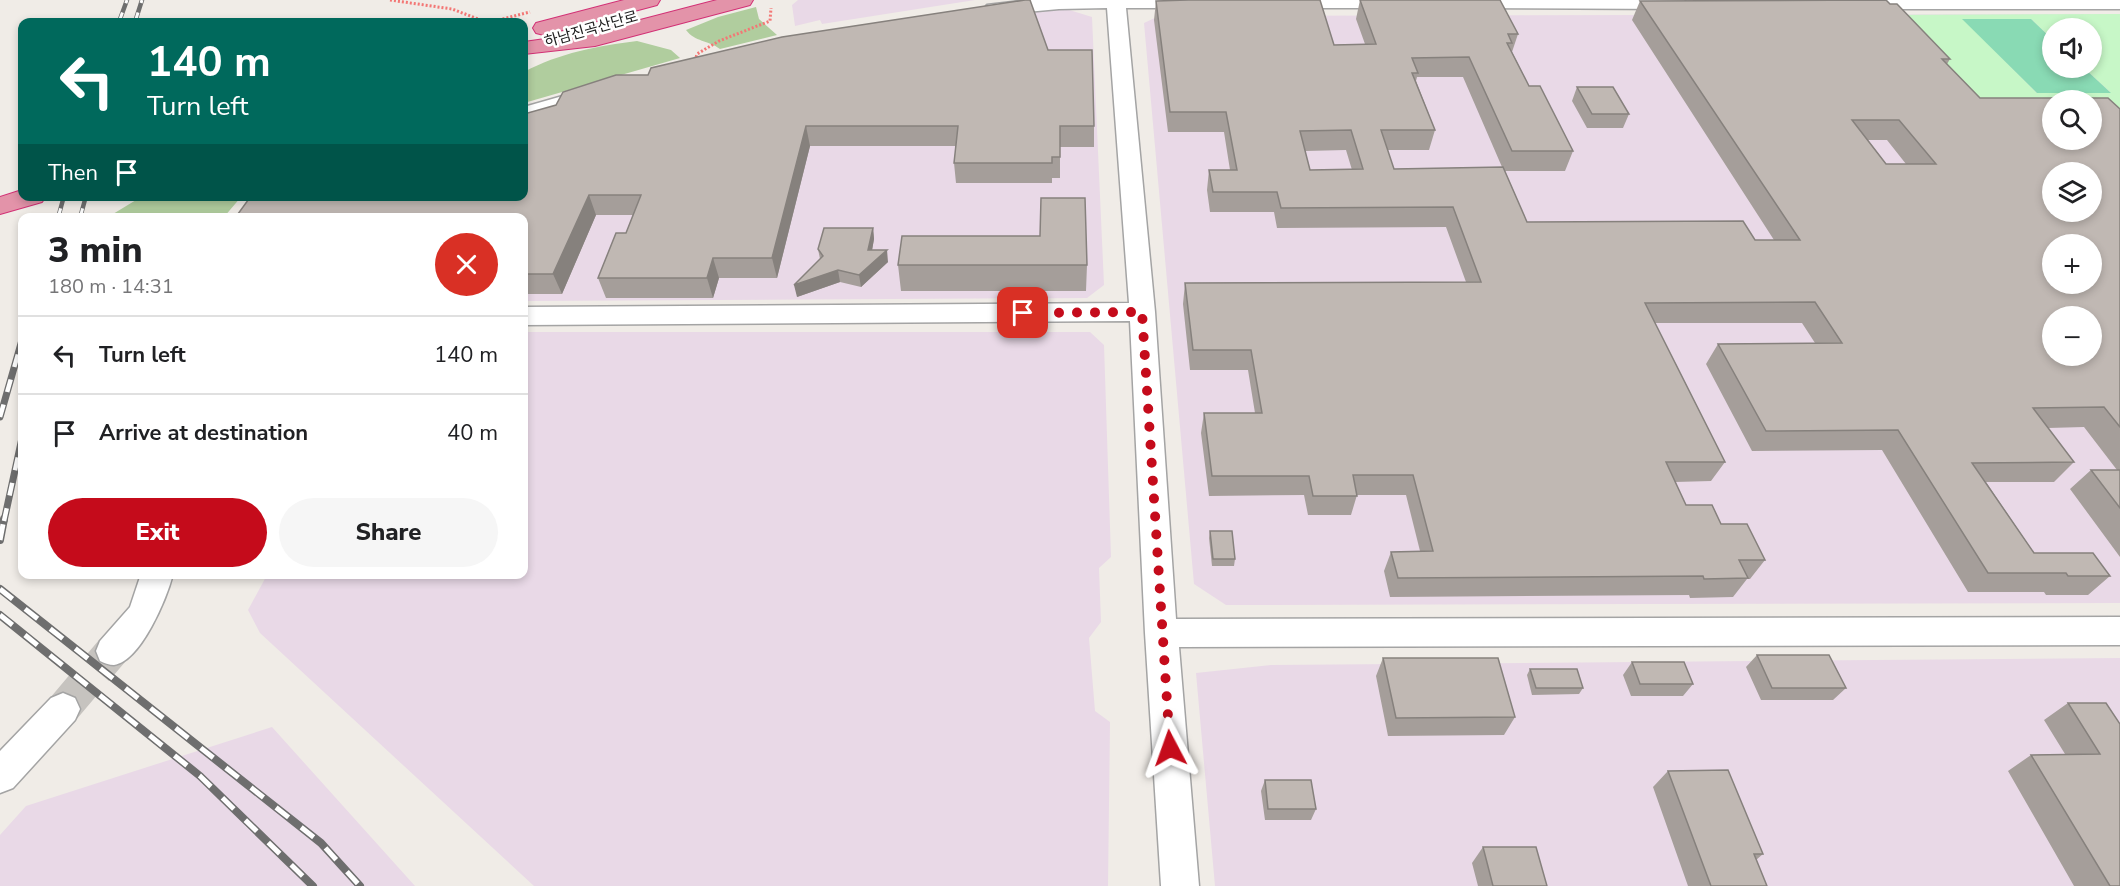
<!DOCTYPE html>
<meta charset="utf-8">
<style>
body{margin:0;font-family:"Nunito Sans","Noto Sans KR",sans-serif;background:#f6f6f6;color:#202124;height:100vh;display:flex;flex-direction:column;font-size:22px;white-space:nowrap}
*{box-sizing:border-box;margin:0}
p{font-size:20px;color:#757577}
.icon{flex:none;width:33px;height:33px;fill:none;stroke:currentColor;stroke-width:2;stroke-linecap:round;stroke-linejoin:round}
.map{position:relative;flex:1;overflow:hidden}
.panel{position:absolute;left:18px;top:213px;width:510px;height:366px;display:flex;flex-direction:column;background:#fff;border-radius:12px;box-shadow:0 3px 9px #0003}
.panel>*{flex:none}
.banner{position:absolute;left:18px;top:18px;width:510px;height:183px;border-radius:12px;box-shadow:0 3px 9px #0003;background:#00695c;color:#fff;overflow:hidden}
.tools{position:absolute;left:2042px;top:18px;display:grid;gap:12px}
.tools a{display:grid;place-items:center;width:60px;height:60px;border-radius:50%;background:#fff;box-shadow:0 3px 9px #0003;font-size:30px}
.pin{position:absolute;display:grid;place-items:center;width:51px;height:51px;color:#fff;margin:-26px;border-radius:12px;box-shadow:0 3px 9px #0006}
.me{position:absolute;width:66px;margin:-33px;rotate:356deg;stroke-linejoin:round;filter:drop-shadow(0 0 4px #0008)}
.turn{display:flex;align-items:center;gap:21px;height:126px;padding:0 30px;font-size:27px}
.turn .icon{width:78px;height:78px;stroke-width:2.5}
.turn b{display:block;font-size:42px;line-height:51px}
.then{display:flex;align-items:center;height:57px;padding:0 30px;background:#0003;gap:12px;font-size:22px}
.round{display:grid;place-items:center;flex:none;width:63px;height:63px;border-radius:32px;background:#f6f6f6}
.summary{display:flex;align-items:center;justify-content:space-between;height:102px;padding:0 30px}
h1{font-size:36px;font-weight:800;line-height:45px}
.action{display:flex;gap:12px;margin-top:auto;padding:12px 30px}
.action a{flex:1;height:69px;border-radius:36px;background:#c50b1b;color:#fff;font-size:24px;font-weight:800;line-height:69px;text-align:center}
.action a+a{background:#f6f6f6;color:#202124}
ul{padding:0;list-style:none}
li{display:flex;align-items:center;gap:18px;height:78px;padding:0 30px;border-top:2px solid #e0e0e0}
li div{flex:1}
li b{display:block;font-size:22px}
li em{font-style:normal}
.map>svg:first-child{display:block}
.industrial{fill:#e9d9e7;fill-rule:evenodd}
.forest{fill:#b0cd9e}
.park{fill:#c7f7c7;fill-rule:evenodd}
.pitch{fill:#89dab4}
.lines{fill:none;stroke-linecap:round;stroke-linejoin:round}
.minor-tunnel{stroke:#c6c3bf;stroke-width:34;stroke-dasharray:34 17;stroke-linecap:butt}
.minor-casing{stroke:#a4a4a4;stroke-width:3}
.highway-casing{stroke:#d23075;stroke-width:2}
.path{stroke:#f37775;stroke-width:3;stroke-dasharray:2 2;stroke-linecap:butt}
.minor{fill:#fff;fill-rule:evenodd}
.highway{fill:#e393a9;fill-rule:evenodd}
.rail-far2-casing{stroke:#6e6e6e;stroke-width:4.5}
.rail-far1-casing{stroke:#6e6e6e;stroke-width:7}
.rail-casing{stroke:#6e6e6e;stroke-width:8}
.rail-far2{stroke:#fff;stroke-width:3;stroke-dasharray:10;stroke-linecap:butt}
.rail-far1{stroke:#fff;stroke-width:4.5;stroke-dasharray:13;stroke-linecap:butt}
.rail{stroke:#fff;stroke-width:5;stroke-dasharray:16;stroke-linecap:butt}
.wall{fill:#a59e9a;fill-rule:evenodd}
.shaded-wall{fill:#86817d}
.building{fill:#c0b8b3;stroke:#86817d;stroke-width:1.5;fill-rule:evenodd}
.route{stroke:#c50b1b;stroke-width:10;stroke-dasharray:0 18}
.labels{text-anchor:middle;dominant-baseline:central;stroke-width:5;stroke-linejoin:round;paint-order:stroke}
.far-street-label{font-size:15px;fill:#202020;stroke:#fff}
</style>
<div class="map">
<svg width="2120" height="886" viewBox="0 0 2120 886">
<rect width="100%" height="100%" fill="#f0ece7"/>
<!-- industrial -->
<path class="industrial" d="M798 0H975L822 24 820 20 795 26 792 5Z
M1066 9 1092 17 1104 285 1087 298 524 301V218H259L524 196 991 17Z
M2120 14V603L1226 605 1194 584 1144 23 1159 16ZM2052 28H2091V68H2052ZM2052 100H2091V140H2052ZM2052 172H2091V212H2052ZM2052 244H2091V284H2052ZM2052 316H2091V356H2052Z
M524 332H1090L1104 345 1111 557 1099 568 1101 622 1089 638 1095 711 1110 722 1108 886H534L260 633 248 610 267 575 524 574Z
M2120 658V886H1215L1196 673 1271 665Z
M272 727 415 886H0V835L26 806Z"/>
<!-- forest -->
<path class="forest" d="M756 7 759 19 777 35 720 49C708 40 695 42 686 30L718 17Z
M637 41 671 50 680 58 524 103V72C559 53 598 46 637 41Z
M141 197V196L241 197 224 217H108Z"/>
<!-- park -->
<path class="park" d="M2120 14V118L2091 100H2052V113L1940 91 1872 15ZM1963 19H2031L2052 39V28H2091V68H2084L2110 92 2037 93Z"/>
<!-- pitch -->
<path class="pitch" d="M1962 19H2031L2052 39V68H2084L2111 93H2037Z"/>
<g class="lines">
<!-- minor-tunnel -->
<path class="minor-tunnel" d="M63 709 112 651"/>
<!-- minor casing -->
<g class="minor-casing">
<path id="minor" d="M1029 0H1202L1203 2 1201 6 1194 8H1126L1155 312 1176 619 2120 617V645L1179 647 1199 886H1161L1145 633 1130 321 524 325V307L1129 303 1107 8 1059 9 994 15 987 13 984 9 987 5Z
M1274 0H1406L1407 2 1405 6 1398 8H1282L1275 6Z
M1454 0H1684L1687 3 1684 7 1677 9 1462 8 1455 6Z
M1842 0H2120V9H1849L1842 7 1839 3Z
M594 87 601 89 604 93 601 97 524 120V107Z
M141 574H173C167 598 141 661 114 665 109 665 104 663 100 661L96 651 100 641 130 607Z
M63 693 75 698 80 709 75 720 13 788 0 793V751L51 698Z"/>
</g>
<!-- highway casing -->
<g class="highway-casing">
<path id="highway" d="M624 0H660L657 5 544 35 536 33 533 28 536 23Z
M717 0H753L750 5 595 46 524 54V42L594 32Z
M22 190V196H46L42 202 0 214V197Z"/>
</g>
<!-- path -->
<path class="path" d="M390 0 452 9 486 22
M491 22 530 12
M695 61 697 54 719 41 770 21 771 8"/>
<!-- minor -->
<use href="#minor" class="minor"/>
<!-- highway -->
<use href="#highway" class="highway"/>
<!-- rail-far2 casing -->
<g class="rail-far2-casing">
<path id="rail-far2" d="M119 22 127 0
M135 22 142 0
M58 218 64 196
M80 218 86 196"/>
</g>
<!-- rail-far1 casing -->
<g class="rail-far1-casing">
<path id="rail-far1" d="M0 417 22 340
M4 521 22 438"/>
</g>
<!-- rail casing -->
<g class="rail-casing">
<path id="rail" d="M0 540 4 519
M0 589 321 843 360 886
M0 615 200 776 313 886"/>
</g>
<!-- rail-far2 -->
<use href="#rail-far2" class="rail-far2"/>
<!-- rail-far1 -->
<use href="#rail-far1" class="rail-far1"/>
<!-- rail -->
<use href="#rail" class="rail"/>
</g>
<!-- wall -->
<path class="wall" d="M1186 0H1213L1334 45 1365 44 1356 19 1360 0 1518 34 1512 52 1529 86 1573 151 1565 171H1505L1527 222 1755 240H1774L1632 20 1640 1 1950 59 1947 64 1980 98 2120 109V557L2070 489 2091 470H2117L2084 427 2048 428 2074 462 2054 482H1986L2034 553 2110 576 2088 595H2046L2044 592H1968L1882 450 1752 451 1706 364 1718 344 1815 343 1802 323H1655L1725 462 1711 481 1675 482 1686 505 1721 524 1765 560 1750 579H1747L1733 597 1690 598 1689 595 1390 597 1384 571 1391 552 1420 551 1406 495H1357L1351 515H1308L1304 495 1209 496 1201 433 1204 413H1255L1248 370H1190L1183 304 1185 283 1466 282 1446 227 1277 228 1274 212H1210L1207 190 1209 170H1230L1224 132H1168L1154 20 1156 1ZM1417 77H1463L1502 167 1394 169 1387 150H1429L1435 130 1416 81ZM1868 140H1887L1906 164H1886ZM1346 150 1352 170H1310L1305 151Z
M1048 50 1094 126V147H1060V178H1052V183H956L954 163 956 146H810L777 278H719L713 298H606L598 278 626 233 633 215H596L562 294H524V218L556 105 648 75Z
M1577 87 1629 114 1623 128H1587L1572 101Z
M873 228 874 239 872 250 888 262 861 287 840 282 797 297 820 259 818 249Z
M898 265H1087L1086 291H901Z
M1210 531 1235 559 1234 566H1212L1209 538Z
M1757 655 1846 688 1833 700H1761L1746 667Z
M1383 658 1515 717 1504 735 1388 736 1376 676Z
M1632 662 1693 684 1683 696H1631L1623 675Z
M1530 669 1583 688 1579 694 1532 695 1527 675Z
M2068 703 2120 724V886H2074L2008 771 2031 755 2065 754 2044 720Z
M1668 771 1763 854 1756 860 1767 886H1688L1653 787Z
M1265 780 1316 809 1311 820H1265L1261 791Z
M1483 847 1547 886H1478L1472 863Z"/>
<!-- shaded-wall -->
<path class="shaded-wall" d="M806 126 810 146 777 278 772 258Z
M589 195 596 215 562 294 553 274Z
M873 228 874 239 870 262 868 250Z
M887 250 888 262 861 287 859 275Z
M713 258 719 278 713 298 707 278Z
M838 270 840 282 797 297 794 285Z"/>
<!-- building -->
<path class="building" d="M1025 0H1030L1048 50H1092L1094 126H1060V157H1052V163H954L958 126H806L772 258H713L707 278H598L616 233H626L641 195H589L553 274H524V218H235L251 196H524V114L556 105 563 92 616 75H648L651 68 782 37Z
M1188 0H1320L1334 45 1376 44 1360 0H1500L1518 34H1508L1512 43H1507L1529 86H1540L1573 151H1512L1469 57 1412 58 1418 73H1412L1435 130H1381L1394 169 1503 167 1527 222 1743 221 1755 240H1800L1640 1 1886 0 1890 4H1897L1950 59H1942L1980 98H2108L2120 109V427L2104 407 2033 408 2074 462 1972 463 2034 553H2093L2110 576H2068L2066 573H1988L1898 430 1766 431 1718 344 1842 343 1815 302 1645 303 1725 462H1666L1686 505H1712L1721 524H1747L1765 560H1739L1748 578 1704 579 1703 576 1398 578 1391 552 1433 551 1413 475H1353L1357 496H1313L1309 476H1212L1204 413H1262L1251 350H1193L1185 283 1481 282 1453 207 1281 208 1277 192H1213L1209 170H1237L1226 112H1170L1156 1ZM2052 100H2091V140H2052ZM1852 120H1899L1936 164H1886ZM1351 130 1363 169 1310 170 1300 131ZM2052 172H2091V212H2052ZM2052 244H2091V284H2052ZM2052 316H2091V356H2052Z
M1577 87H1613L1629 114H1592Z
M1041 198H1085L1087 265H898L902 236H1040Z
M824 228H873L868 250H887L859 275 838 270 794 285 823 256 818 249Z
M2091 470H2120V508Z
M1210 531H1232L1235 559H1213Z
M1757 655H1829L1846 688H1772Z
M1383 658H1498L1515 717 1396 718Z
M1632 662H1684L1693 684H1640Z
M1530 669H1577L1583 688H1536Z
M2068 703H2106L2120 724V886H2110L2031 755 2100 754Z
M1728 770 1763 854H1754L1767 886H1711L1668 771Z
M1265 780H1311L1316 809H1268Z
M1483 847H1536L1547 886H1493Z"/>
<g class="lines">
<!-- route -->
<path class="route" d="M1023 313 1142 312 1170 748"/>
</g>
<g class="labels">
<!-- far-street labels -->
<g class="far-street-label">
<text transform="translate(591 29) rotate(-16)">하남진곡산단로</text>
</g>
</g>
</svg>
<div class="tools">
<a><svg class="icon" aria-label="sound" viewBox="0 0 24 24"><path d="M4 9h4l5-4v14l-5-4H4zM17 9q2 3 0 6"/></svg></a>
<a><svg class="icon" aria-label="search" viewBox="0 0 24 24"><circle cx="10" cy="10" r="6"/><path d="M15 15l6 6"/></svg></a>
<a><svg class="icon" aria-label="layers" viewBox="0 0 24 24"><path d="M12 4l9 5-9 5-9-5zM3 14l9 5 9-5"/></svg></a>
<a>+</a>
<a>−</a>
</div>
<div class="pin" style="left:1023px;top:313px;background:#d93025"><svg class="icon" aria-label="arrive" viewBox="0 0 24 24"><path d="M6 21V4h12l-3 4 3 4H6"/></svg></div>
<svg class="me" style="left:1170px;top:748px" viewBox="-20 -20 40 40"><path d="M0-17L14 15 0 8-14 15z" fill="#c50b1b" stroke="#fff" stroke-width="4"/></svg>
<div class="banner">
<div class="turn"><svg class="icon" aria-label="left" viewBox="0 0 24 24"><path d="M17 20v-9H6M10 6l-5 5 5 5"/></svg><div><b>140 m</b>Turn left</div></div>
<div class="then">Then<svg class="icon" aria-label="arrive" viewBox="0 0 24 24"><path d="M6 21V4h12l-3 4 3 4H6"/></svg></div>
</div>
<section class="panel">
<div class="summary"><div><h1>3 min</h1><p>180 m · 14:31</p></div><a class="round" style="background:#d93025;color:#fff"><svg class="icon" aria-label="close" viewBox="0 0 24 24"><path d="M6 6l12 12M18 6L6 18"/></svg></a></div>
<ul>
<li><svg class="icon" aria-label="left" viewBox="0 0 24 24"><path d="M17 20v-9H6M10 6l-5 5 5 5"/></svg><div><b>Turn left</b></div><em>140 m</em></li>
<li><svg class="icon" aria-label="arrive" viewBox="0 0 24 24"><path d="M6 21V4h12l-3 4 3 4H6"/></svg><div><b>Arrive at destination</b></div><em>40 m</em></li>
</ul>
<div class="action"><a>Exit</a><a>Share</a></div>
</section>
</div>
